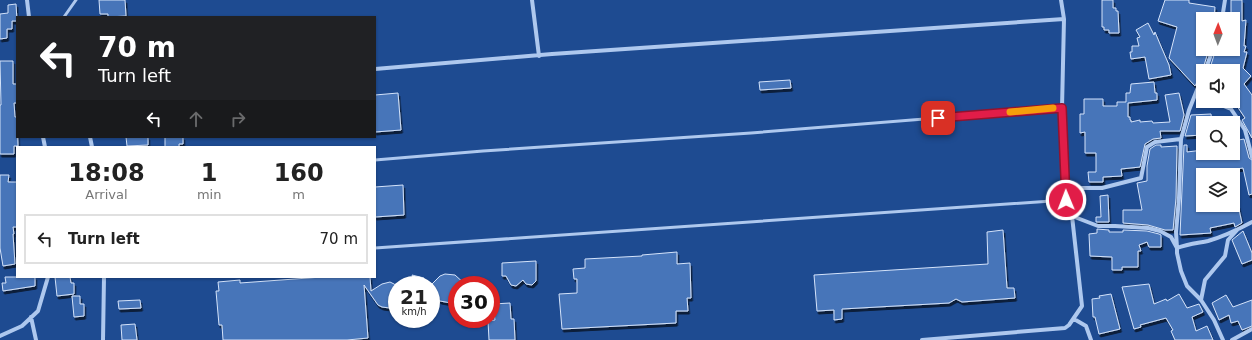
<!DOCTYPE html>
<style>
body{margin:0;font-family:"DejaVu Sans",sans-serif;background:#f2f2f2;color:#222;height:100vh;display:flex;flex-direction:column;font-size:15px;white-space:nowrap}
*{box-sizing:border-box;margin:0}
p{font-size:13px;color:#767676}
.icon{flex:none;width:22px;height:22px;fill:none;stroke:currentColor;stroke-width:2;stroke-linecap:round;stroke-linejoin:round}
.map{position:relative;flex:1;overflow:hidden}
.drawer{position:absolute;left:16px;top:146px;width:360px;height:132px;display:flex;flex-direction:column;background:#fff;border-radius:0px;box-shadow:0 1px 3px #0004}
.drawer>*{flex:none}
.hud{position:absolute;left:16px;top:16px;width:360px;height:122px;border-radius:0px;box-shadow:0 1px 3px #0004;background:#202124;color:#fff;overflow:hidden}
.needle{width:26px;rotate:1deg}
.buttons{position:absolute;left:1196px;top:12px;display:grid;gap:8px}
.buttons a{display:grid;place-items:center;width:44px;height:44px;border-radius:0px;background:#fff;box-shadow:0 1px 3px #0004;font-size:20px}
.speed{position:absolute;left:388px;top:276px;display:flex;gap:8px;font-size:20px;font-weight:700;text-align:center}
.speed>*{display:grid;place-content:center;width:52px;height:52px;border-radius:50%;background:#fff;box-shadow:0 1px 3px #0004;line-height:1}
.speed small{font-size:10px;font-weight:400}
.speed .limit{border:6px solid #d22;background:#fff;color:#111}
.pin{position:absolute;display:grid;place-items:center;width:34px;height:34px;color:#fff;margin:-17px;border-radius:8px;box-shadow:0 2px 6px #0006}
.me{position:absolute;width:44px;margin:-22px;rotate:359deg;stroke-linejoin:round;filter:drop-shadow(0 0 3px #0008)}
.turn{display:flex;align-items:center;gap:14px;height:84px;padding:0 16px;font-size:18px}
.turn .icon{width:52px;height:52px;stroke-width:2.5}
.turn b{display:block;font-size:28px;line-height:34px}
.lanes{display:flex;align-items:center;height:38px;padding:0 16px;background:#0003;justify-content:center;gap:20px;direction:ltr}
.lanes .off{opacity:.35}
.eta{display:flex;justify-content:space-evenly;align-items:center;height:68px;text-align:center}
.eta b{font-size:24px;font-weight:700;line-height:28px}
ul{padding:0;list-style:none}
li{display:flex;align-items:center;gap:12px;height:50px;margin:0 8px 6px;padding:0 8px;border:2px solid #e0e0e0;border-radius:0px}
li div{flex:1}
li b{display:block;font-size:15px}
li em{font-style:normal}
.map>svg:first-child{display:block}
.building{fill:#4674b9;stroke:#d4e3fa;filter:url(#shadow)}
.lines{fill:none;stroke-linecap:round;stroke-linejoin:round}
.lane{stroke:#aec8ee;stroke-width:3}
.street{stroke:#aec8ee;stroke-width:4}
.route-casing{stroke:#92132f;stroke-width:10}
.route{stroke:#e11d48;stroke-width:7}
.slow{stroke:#f59e0b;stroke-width:7}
</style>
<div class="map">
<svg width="1252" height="340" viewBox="0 0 1252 340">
<defs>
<filter id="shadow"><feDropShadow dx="1.5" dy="3" stdDeviation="0" flood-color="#0009"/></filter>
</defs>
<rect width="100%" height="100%" fill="#1e4b91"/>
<!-- building -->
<path class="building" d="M99 0H125L126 16 108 17V14H100Z
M1102 0H1113V8H1116V11H1118L1119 33H1109V30H1104V27H1102Z
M1165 0H1189V3L1215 7 1214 19H1203V49H1209L1202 72 1195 86 1169 58 1177 27 1158 21Z
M1231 0H1242V21L1246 20 1244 46H1246L1244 52H1247L1243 68 1251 76 1244 84 1252 95V138L1242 120 1245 118 1233 100V71H1209L1216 49 1233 54V13H1231Z
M16 4 17 21H12V29H7V38L0 39V14L8 13V5Z
M1148 23 1154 35 1155 32 1160 44 1169 65 1171 75 1149 79 1145 57 1131 59 1130 52H1132V46H1139L1137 38 1140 37 1136 30Z
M0 61H13V84H17V103H14L15 117H17L18 146H14V154H0V105H1Z
M790 80 791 88 760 90 759 82Z
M1154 82 1155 93H1157V100L1128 103V117H1130V120H1131V122L1140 120V122L1152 121 1153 123 1170 122 1165 95 1179 93 1184 115 1180 131H1160L1161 138 1153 139 1145 144 1140 167 1121 169 1122 176 1103 177V182H1089L1088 172H1096V153H1085V132L1080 133V114H1084V99H1103V106H1117V102H1126V93H1130L1131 84Z
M398 93 401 130 375 132V95Z
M1211 114 1212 123H1203V135L1185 136 1191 115Z
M126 137H148V145L127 146Z
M165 137H183V144H179V147H165Z
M1244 139 1249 158 1252 160V194L1249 195 1243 168 1229 170 1230 175H1203V205H1238L1242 223 1235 227 1234 223 1210 228 1211 233 1180 235 1184 145H1187V152L1203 150V153H1233V141Z
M1156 145H1161V147L1177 146 1176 198 1173 230H1165L1148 225 1123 223V210H1142L1137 183 1147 181V166L1150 149Z
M0 175H9L8 182H17V227H13L14 234H13L15 264 3 266 0 248Z
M403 185 404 215 375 217V187Z
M1108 195 1109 222H1096V217H1101L1100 196Z
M1097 229 1109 230V232H1123V230L1147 231 1159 234 1161 235V247H1149L1147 242 1139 245 1141 251H1138V267H1122V270H1112V257L1090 256 1089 234 1097 233Z
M1003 230 1007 288H1014L1015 298 962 302 956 299 949 303 842 309V319L834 320V310L817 311 814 275 988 264 987 232Z
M1243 231 1252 253V260L1242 264 1232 240Z
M677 252V264L690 263 691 298H687L688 311H676V323L562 329 559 294 577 293V279H574L573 269 585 268V259L642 256V255Z
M536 261V281L532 285 526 284 523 280 516 286 511 285 506 276H502V263Z
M445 274 455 275 466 285H457V301L451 303 440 301 431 293V285L440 276Z
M412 275 424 278 421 285H406L414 280Z
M5 277H35V286L3 291 2 283H6Z
M55 277H70L71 283H74V294L57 296Z
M322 277H370L371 291 382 284 390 282 394 284 397 286V305L390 308 382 307 378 305 364 285 368 338 347 340H223L222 325H219L216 291H219L218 282 240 280V283Z
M1149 284 1154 304 1166 299 1167 301 1179 294 1187 308 1199 304 1203 312 1192 317 1196 331 1207 326 1213 340H1175L1171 331 1173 330 1166 318 1140 325 1141 327 1134 329 1122 287Z
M1111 294 1120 329 1099 334 1095 317H1093L1092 299 1100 298 1099 296Z
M1226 295 1233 307 1252 300V326L1242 330 1238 321 1231 323 1229 315 1219 320 1212 303Z
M72 296H80V304H84V316L74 317Z
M140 300 141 308 119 309 118 301Z
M510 303 511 319H514L515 340H489L488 321 495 320 493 304Z
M135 324 137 340H122L121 325Z"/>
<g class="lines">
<!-- lane -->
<path class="lane" d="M64 17 76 0
M375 160 483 151 751 133 1062 108
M375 248 1066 200"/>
<!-- street -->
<path class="street" d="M27 0 29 17
M532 0 539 56
M1222 19 1225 0
M375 69 552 54 1064 19
M1205 71 1213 49
M1203 75 1189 110 1181 139 1179 198 1176 232 1177 248C1187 244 1198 243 1208 241 1222 237 1239 229 1252 222
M1195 95 1203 98
M1211 101 1231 109 1245 130 1252 157
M43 137 45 147
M90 137 92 147
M1066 188H1102L1141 178 1147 147 1155 142 1181 139
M1072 216 1098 226H1115L1148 228 1160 231 1171 237 1177 248V253L1181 271 1187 286 1201 300 1214 320 1223 340
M1201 300 1205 280 1225 256 1228 240 1238 229
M31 317 36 340
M1074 319 1086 326 1091 340
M0 336 22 326 38 311 48 277
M103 340 104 277
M922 340 1065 328 1069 325 1082 306 1072 216 1066 200 1062 108 1064 19 1061 0
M1232 340 1252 329"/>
</g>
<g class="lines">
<!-- route casing -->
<g class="route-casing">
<path id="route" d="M938 118 1062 108 1066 200"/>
</g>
<!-- route -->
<use href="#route" class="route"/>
<!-- slow -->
<path class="slow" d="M1010 112 1053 108"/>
</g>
</svg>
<div class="buttons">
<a><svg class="needle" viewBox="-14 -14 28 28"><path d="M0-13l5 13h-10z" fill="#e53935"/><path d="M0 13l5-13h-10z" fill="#767676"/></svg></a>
<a><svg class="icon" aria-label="sound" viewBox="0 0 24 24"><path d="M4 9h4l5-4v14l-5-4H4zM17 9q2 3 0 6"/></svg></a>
<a><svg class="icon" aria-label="search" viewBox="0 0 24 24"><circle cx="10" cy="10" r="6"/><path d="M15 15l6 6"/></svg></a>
<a><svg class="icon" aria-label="layers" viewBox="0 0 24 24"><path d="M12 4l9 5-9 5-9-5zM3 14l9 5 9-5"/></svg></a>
</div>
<div class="speed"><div>21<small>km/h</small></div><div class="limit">30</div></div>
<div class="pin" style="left:938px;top:118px;background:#d93025"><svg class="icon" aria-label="arrive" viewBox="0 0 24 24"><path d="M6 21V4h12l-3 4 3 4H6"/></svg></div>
<svg class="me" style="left:1066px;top:200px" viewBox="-20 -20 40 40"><circle r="17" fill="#e11d48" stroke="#fff" stroke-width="3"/><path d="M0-11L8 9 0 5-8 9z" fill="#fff"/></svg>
<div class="hud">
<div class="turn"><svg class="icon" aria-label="left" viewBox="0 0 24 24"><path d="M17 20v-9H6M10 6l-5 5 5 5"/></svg><div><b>70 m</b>Turn left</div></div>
<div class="lanes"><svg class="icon" aria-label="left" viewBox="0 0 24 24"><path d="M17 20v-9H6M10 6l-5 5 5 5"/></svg><svg class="icon off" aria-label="ahead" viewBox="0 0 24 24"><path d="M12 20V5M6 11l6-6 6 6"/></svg><svg class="icon off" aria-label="right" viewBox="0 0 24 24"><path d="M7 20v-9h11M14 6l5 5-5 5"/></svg></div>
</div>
<section class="drawer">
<div class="eta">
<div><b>18:08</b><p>Arrival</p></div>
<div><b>1</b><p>min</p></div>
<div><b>160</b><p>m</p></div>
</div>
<ul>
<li><svg class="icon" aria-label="left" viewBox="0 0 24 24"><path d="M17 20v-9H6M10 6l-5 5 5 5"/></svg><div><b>Turn left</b></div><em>70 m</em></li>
</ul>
</section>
</div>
